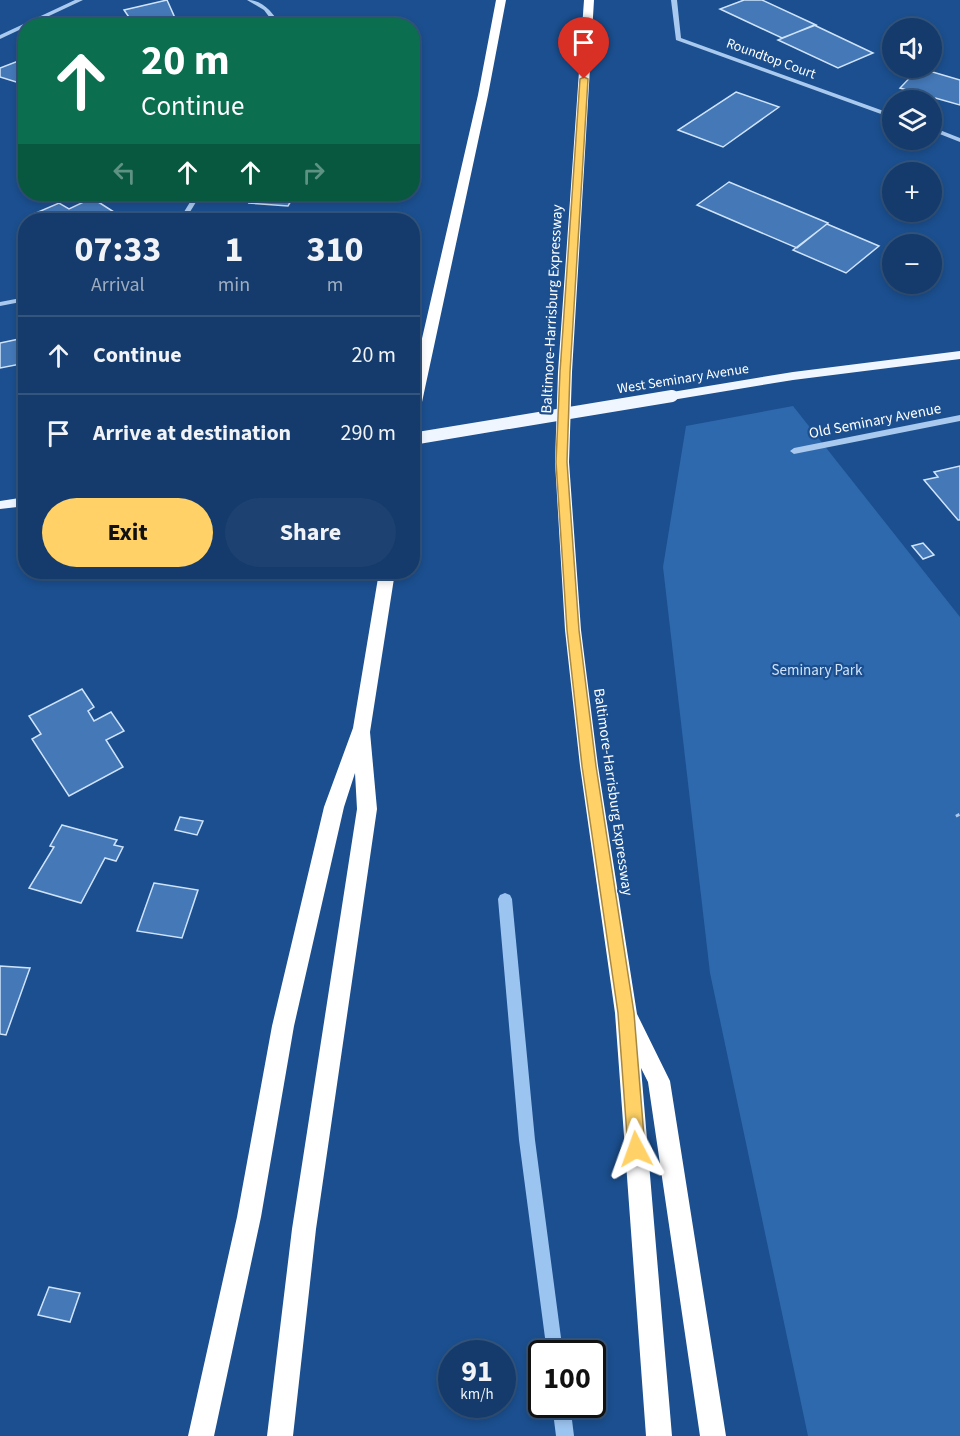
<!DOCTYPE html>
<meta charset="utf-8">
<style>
body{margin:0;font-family:"Source Sans 3",sans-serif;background:#1d4271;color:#f1f3f6;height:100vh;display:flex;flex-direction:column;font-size:22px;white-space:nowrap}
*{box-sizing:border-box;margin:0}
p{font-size:20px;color:#9dadc1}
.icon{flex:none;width:33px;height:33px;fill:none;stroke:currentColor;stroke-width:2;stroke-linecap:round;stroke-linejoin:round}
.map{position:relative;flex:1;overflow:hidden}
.drawer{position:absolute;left:18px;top:213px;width:402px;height:366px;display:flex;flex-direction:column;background:#143b6b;border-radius:24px;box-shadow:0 3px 9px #0003,0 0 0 2px #33557e}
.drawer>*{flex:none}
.hud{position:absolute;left:18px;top:18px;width:402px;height:183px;border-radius:24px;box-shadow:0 3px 9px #0003,0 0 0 2px #33557e;background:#0b6e4f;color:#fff;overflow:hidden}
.fabs{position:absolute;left:882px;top:18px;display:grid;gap:12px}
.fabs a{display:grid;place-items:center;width:60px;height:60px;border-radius:50%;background:#143b6b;box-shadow:0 3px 9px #0003,0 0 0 2px #33557e;font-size:30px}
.speed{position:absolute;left:438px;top:1340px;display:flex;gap:12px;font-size:30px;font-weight:700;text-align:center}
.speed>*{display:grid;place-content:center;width:78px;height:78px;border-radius:50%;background:#143b6b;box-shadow:0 3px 9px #0003,0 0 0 2px #33557e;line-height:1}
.speed small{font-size:15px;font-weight:400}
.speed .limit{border:3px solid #111;border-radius:9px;background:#fff;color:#111}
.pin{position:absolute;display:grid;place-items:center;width:51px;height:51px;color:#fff;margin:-62px -26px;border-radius:50% 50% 50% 0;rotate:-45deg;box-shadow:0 0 6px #0007}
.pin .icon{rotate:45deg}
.me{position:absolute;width:66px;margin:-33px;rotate:356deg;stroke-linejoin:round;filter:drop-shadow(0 0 4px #0008)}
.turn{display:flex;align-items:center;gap:21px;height:126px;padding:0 24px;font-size:27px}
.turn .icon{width:78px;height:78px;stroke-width:2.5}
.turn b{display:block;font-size:42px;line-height:51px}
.lanes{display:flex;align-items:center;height:57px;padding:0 24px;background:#0003;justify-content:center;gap:30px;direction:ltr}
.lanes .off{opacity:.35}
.eta{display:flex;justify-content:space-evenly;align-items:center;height:102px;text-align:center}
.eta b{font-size:36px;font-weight:700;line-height:42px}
.cta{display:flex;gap:12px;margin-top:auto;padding:12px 24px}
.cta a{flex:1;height:69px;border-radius:36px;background:#ffd166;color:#111;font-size:24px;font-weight:700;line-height:69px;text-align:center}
.cta a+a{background:#1d4271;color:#f1f3f6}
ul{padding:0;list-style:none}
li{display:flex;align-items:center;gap:18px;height:78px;padding:0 24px;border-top:2px solid #33557e}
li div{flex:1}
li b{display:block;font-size:22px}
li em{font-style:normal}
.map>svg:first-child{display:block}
.green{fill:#2e69ad}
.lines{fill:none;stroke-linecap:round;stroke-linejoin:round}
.stream{fill:#9cc4f0;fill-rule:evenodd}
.building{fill:#4478b7;stroke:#cfe3fa;stroke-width:1.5}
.path{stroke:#a9c9ee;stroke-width:4;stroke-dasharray:3 4.5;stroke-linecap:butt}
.minor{fill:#a9c9ee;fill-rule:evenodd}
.major{fill:#f0f6ff;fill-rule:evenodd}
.highway{fill:#fff;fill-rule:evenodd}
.major-bridge{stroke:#f0f6ff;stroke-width:12}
.route{fill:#ffd166;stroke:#a68842;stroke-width:1.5}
.labels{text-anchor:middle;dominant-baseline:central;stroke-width:4.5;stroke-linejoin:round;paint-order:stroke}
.far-street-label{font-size:14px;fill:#fff;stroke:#1b4f8f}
.street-label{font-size:15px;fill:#fff;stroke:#1b4f8f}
.park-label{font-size:15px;fill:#cfe3fa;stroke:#1b4f8f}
</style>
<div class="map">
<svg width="960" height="1436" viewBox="0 0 960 1436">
<rect width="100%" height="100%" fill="#1b4f8f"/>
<!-- green -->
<path class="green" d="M793 406 960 617V1436H808L710 973 663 567 686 426Z"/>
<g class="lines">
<!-- stream -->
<path class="stream" d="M505 893 510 895 512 899 535 1140 563 1353H547L519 1140 498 899 500 895Z
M552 1404H570L574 1436H556Z"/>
</g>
<!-- building -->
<path class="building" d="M167 0 175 18 142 22 144 24 135 26 124 10Z
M744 0H762L816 25 782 38 720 9Z
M814 25 873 53 838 68 778 40Z
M26 58V85L0 77V68Z
M919 68 960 80V105L900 88Z
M736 92 779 107 723 147 678 130Z
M729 182 828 223 797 248 697 205Z
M254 194H295L288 206 249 203Z
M92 198 114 212 100 220H40L31 215 59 203 69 209Z
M827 224 879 246 846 273 793 250Z
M24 338 26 363 0 368V343Z
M960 466V520H958L924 480 938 477 934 472Z
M923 543 934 555 923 559 912 546Z
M82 689 94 707 88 711 94 721 111 712 124 731 106 740 123 767 69 796 32 739 41 734 29 716Z
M180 817 203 821 197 835 175 830Z
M62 825 117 840 114 845 123 847 116 861 105 858 81 903 29 888 54 847 50 846Z
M154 883 198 890 182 938 137 931Z
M0 966 30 968 6 1035 0 1034Z
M49 1287 80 1293 70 1322 38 1315Z"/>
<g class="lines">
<!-- path -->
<path class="path" d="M957 814 960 820"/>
<!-- minor -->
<path class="minor" d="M75 0H83L0 39V35Z
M247 0C264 0 272 13 282 26H276L264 10Z
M671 0H677L681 38 892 114V118L676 40Z
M932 127 960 138V142L932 131Z
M195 194H201L185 220H179Z
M26 297V301L0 306V302Z
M960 415V421L794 454 790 451 794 448Z"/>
<!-- major -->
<path class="major" d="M960 351V359L793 380 672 400 666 396 672 392 793 372Z
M26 497V506L0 509V501Z"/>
<!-- highway -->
<path class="highway" d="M496 0H506L488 95 419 416 412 421V382L478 95Z
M584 0H594L572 372 569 462 581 630 598 766 637 1014 670 1081 726 1436H700L648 1082 641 1068 672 1436H646L615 1013 580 766 565 630 555 462 558 372Z
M379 572H395L370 732 377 809 316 1229 293 1436H267L292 1229 357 809 355 773 344 807 294 1026 261 1217 214 1436H188L237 1217 272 1026 324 807 353 728Z"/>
<!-- major-bridge -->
<path class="major-bridge" d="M412 439 672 396"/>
</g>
<!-- route -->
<path class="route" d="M584 77 588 79 570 372 567 462 579 630 596 766 634 1013 645 1149 642 1156 636 1158 630 1156 628 1149 618 1013 582 766 567 630 556 462 560 372 580 79Z"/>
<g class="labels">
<!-- far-street labels -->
<g class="far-street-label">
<text transform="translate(771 59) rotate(20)">Roundtop Court</text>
<text transform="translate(683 379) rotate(-9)">West Seminary Avenue</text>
</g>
<!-- street labels -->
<g class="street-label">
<text transform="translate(552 309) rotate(-87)">Baltimore-Harrisburg Expressway</text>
<text transform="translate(875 421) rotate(-11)">Old Seminary Avenue</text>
<text transform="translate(613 792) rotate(82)">Baltimore-Harrisburg Expressway</text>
</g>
<!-- park labels -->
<g class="park-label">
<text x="817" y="670">Seminary Park</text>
</g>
</g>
</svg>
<div class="fabs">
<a><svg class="icon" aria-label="sound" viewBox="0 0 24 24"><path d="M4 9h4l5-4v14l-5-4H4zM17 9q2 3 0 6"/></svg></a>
<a><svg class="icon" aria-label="layers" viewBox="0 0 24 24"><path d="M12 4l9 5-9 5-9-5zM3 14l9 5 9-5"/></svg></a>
<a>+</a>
<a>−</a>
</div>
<div class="speed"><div>91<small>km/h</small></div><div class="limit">100</div></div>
<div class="pin" style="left:584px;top:79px;background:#d93025"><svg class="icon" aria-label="arrive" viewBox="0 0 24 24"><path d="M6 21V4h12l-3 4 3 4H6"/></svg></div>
<svg class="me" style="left:636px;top:1149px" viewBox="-20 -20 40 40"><path d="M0-17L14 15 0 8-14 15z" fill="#ffd166" stroke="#fff" stroke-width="4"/></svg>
<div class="hud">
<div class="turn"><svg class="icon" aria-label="ahead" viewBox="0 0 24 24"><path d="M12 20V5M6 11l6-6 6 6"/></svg><div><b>20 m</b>Continue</div></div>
<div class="lanes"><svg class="icon off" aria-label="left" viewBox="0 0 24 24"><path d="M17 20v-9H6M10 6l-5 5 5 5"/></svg><svg class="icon" aria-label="ahead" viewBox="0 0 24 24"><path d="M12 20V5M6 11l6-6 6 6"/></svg><svg class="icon" aria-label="ahead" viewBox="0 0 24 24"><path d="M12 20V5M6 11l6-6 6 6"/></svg><svg class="icon off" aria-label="right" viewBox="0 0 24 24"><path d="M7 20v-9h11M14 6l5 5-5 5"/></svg></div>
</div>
<section class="drawer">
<div class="eta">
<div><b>07:33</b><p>Arrival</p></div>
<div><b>1</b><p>min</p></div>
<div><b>310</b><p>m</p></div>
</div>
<ul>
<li><svg class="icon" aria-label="ahead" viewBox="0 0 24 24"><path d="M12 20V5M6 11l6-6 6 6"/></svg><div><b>Continue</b></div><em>20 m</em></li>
<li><svg class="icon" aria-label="arrive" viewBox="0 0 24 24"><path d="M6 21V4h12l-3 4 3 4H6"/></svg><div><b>Arrive at destination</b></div><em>290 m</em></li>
</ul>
<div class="cta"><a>Exit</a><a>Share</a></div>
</section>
</div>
